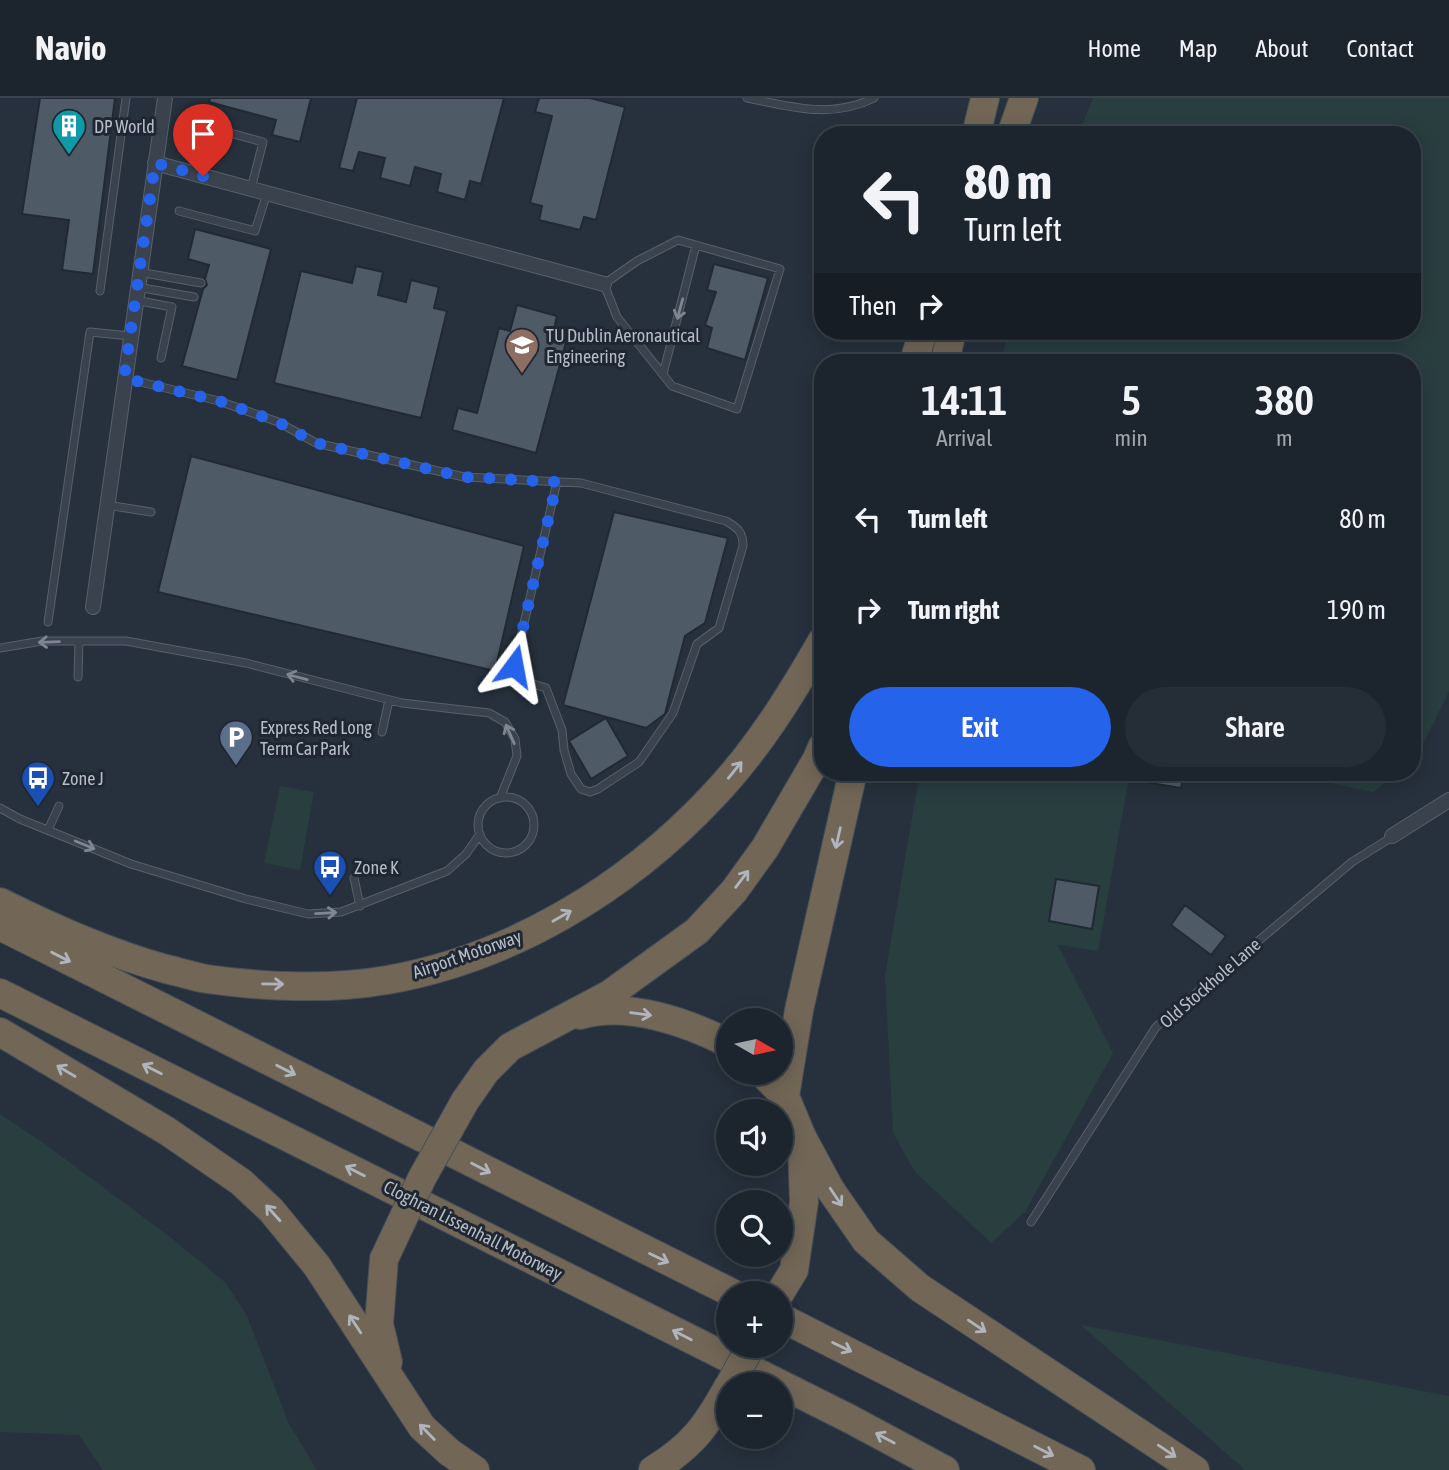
<!DOCTYPE html>
<meta charset="utf-8">
<style>
body{margin:0;font-family:"Asap Condensed",sans-serif;background:#252d36;color:#f1f3f6;height:100vh;display:flex;flex-direction:column;font-size:26px;white-space:nowrap}
*{box-sizing:border-box;margin:0}
p{font-size:23px;color:#a0a5aa}
.icon{flex:none;width:38px;height:38px;fill:none;stroke:currentColor;stroke-width:2;stroke-linecap:round;stroke-linejoin:round}
.map{position:relative;flex:1;overflow:hidden}
.drawer{position:absolute;left:814px;top:256px;width:607px;height:427px;display:flex;flex-direction:column;background:#1c252e;border-radius:28px;box-shadow:0 4px 18px #0003,0 0 0 2px #3a424a}
.drawer>*{flex:none}
.hud{position:absolute;left:814px;top:28px;width:607px;height:214px;border-radius:28px;box-shadow:0 4px 18px #0003,0 0 0 2px #3a424a;background:#1c252e;color:#f1f3f6;overflow:hidden}
.needle{width:46px;rotate:99deg}
.tools{position:absolute;left:716px;top:910px;display:grid;gap:14px}
.tools a{display:grid;place-items:center;width:77px;height:77px;border-radius:50%;background:#1c252e;box-shadow:0 4px 18px #0003,0 0 0 2px #3a424a;font-size:35px}
.pin{position:absolute;display:grid;place-items:center;width:60px;height:60px;color:#fff;margin:-72px -30px;border-radius:50% 50% 50% 0;rotate:-45deg;box-shadow:0 0 7px #0007}
.pin .icon{rotate:45deg}
.me{position:absolute;width:77px;margin:-38px;rotate:13deg;stroke-linejoin:round;filter:drop-shadow(0 0 5px #0008)}
.turn{display:flex;align-items:center;gap:24px;height:147px;padding:0 35px;font-size:32px}
.turn .icon{width:91px;height:91px;stroke-width:2.5}
.turn b{display:block;font-size:49px;line-height:60px}
.then{display:flex;align-items:center;height:66px;padding:0 35px;background:#0003;gap:14px;font-size:26px}
.eta{display:flex;justify-content:space-evenly;align-items:center;height:119px;text-align:center}
.eta b{font-size:42px;font-weight:600;line-height:49px}
.cta{display:flex;gap:14px;margin-top:auto;padding:14px 35px}
.cta a{flex:1;height:80px;border-radius:42px;background:#2563eb;color:#fff;font-size:28px;font-weight:600;line-height:80px;text-align:center}
.cta a+a{background:#252d36;color:#f1f3f6}
ul{padding:0;list-style:none}
li{display:flex;align-items:center;gap:21px;height:91px;padding:0 35px}
li div{flex:1}
li b{display:block;font-size:26px}
li em{font-style:normal}
header{display:flex;align-items:center;gap:42px;box-sizing:border-box;height:98px;padding:0 35px;background:#1c252e;border-bottom:2px solid #3a424a}
header strong{font-size:33px}
nav{display:flex;gap:38px;margin-inline-start:auto;font-size:24px}
.map>svg:first-child{display:block}
.green{fill:#293e3f}
.building{fill:#4f5a67;stroke:#212934;stroke-width:2}
.lines{fill:none;stroke-linecap:round;stroke-linejoin:round}
.service-casing{stroke:#58606b;stroke-width:9}
.minor-casing{stroke:#58606b;stroke-width:16}
.motorway-casing{stroke:#454d58;stroke-width:30}
.service{stroke:#3a424d;stroke-width:7}
.minor{stroke:#3a424d;stroke-width:14}
.motorway{stroke:#726757;stroke-width:28}
.motorway-bridge-casing{stroke:#454d58;stroke-width:30;stroke-linecap:butt}
.motorway-bridge{stroke:#726757;stroke-width:28}
.oneway{stroke:#7e8691}
.oneway2{stroke:#afb4bd}
.route{stroke:#2563eb;stroke-width:12;stroke-dasharray:0 21.6}
.labels{text-anchor:middle;dominant-baseline:central;stroke-width:6;stroke-linejoin:round;paint-order:stroke}
.poi-label{font-size:18px;fill:#b6bdc8;stroke:#1f2732;text-anchor:start}
.street-label{font-size:18px;fill:#b6bdc8;stroke:#1f2732}
</style>
<header>
<strong>Navio</strong>
<nav><a>Home</a><a>Map</a><a>About</a><a>Contact</a></nav>
</header>
<div class="map">
<svg width="1449" height="1372" viewBox="0 0 1449 1372">
<rect width="100%" height="100%" fill="#26313d"/>
<!-- green -->
<path class="green" d="M1093 0H1449V593L1416 660 1412 663V264H1000L1010 233H1412V37H1078Z
M920 674H1130L1098 853 1058 847 1113 955 1025 1114 991 1145 915 1074 893 1035 885 877Z
M1280 674H1399L1373 694Z
M280 688 314 694 300 772 264 765Z
M0 1016 45 1046 174 1142 226 1185 247 1218 289 1326 317 1372H103L79 1337 0 1334Z
M1081 1227 1449 1298V1372H1245Z"/>
<!-- building -->
<path class="building" d="M40 0H115L93 176 62 172 69 122 22 116Z
M210 0H311L300 44 272 37 276 22 209 4Z
M357 0H504L481 86 470 83 465 102 437 94 441 76 415 69 410 88 380 80 385 60 359 54 353 73 339 70Z
M539 0H590L625 9 596 122 584 119 580 132 539 122 542 108 530 105 552 18 535 14Z
M195 131 271 151 237 282 182 268 203 191 207 187 205 181 209 167 188 161Z
M714 166 768 180 745 262 707 250 712 230 705 227 716 194 707 192Z
M356 168 383 174 378 197 406 204 411 182 439 189 434 210 447 213 421 320 274 285 301 173 352 185Z
M517 207 557 218 552 240 566 244 536 355 452 332 458 310 477 315 499 230 510 233Z
M191 358 524 448 495 573 158 494Z
M614 414 728 440 705 525 685 538 665 616 646 630 563 607Z
M606 620 628 658 591 681 569 643Z
M1152 674H1184L1181 690 1150 685Z
M1056 781 1099 788 1092 831 1049 823Z
M1185 807 1226 838 1211 857 1171 827Z"/>
<g class="lines">
<!-- service casing -->
<g class="service-casing">
<path id="service" d="M747 0C792 9 831 21 874 0
M208 29 263 44 251 91
M179 113 255 133 267 95
M678 142 780 171 737 311 672 288 617 219 604 186 637 163Z
M139 174 201 185
M137 189 194 199
M100 193 126 0
M135 202 172 209 161 260
M663 276 696 147
M124 280 219 303 278 324 316 345 464 379 581 385 726 423C738 430 743 434 743 448L719 530 697 546 673 615 639 664 598 691 590 694 581 691 571 676 564 652 562 632 546 590 511 579
M107 407 151 414
M48 524 90 234 130 238
M0 550 42 543H126L246 565 402 605 489 615 505 624 515 641 517 658 500 700
M514 568 557 384
M78 579 79 543
M382 634 389 602
M478 727a28 28 0 1 1 56 0a28 28 0 1 1-56 0Z
M0 710 20 721 131 766 246 801 308 816 341 814 447 773 466 756 480 736
M48 732 59 708
M354 780 360 808
M1031 1124 1156 929 1352 764 1392 739"/>
</g>
<!-- minor casing -->
<g class="minor-casing">
<path id="minor" d="M155 65 604 186
M93 509 165 0
M1392 738 1449 702"/>
</g>
<!-- motorway casing -->
<g class="motorway-casing">
<path id="motorway" d="M976 37 985 0
M1011 37 1024 0
M914 264 923 233
M945 264 952 233
M0 804C54 831 108 855 166 871 180 874 194 879 207 881 263 889 331 892 387 882 512 860 627 790 713 698 757 652 791 597 822 543
M0 828 732 1195
M0 895 850 1321 945 1372
M580 917C627 903 686 924 728 945
M0 934 167 1033 241 1084 271 1112 317 1168 422 1329 449 1354 475 1372
M762 975 785 998 802 1039 830 1091 866 1143 920 1190 1195 1372
M785 998 799 912 853 674
M465 1003 486 973 510 949 610 896 697 833 734 793 765 750 817 661 822 649
M384 1161 379 1226 388 1264
M780 1195 794 1172 804 1104 802 1046
M780 1219 1081 1372
M653 1372C692 1348 706 1329 728 1289"/>
</g>
<!-- service -->
<use href="#service" class="service"/>
<!-- minor -->
<use href="#minor" class="minor"/>
<!-- motorway -->
<use href="#motorway" class="motorway"/>
<!-- motorway-bridge casing -->
<g class="motorway-bridge-casing">
<path id="motorway-bridge" d="M384 1161 422 1080 465 1003
M730 1286 751 1248"/>
</g>
<!-- motorway-bridge -->
<use href="#motorway-bridge" class="motorway-bridge"/>
</g>
<!-- one-way arrows -->
<defs><path id="oneway-shaft" d="M-6 0H5M1.5-3L5.5 0L1.5 3" fill="none" stroke-width="1.6" stroke-linecap="round" stroke-linejoin="round" transform="scale(1.75)"/></defs>
<g class="oneway">
<use href="#oneway-shaft" transform="translate(680 211) rotate(105)"/>
<use href="#oneway-shaft" transform="translate(49 544) rotate(178)"/>
<use href="#oneway-shaft" transform="translate(297 579) rotate(-165)"/>
<use href="#oneway-shaft" transform="translate(510 636) rotate(-114)"/>
<use href="#oneway-shaft" transform="translate(85 747) rotate(22)"/>
<use href="#oneway-shaft" transform="translate(326 815) rotate(-3)"/>
</g>
<g class="oneway2">
<use href="#oneway-shaft" transform="translate(735 672) rotate(-51)"/>
<use href="#oneway-shaft" transform="translate(838 740) rotate(103)"/>
<use href="#oneway-shaft" transform="translate(742 781) rotate(-53)"/>
<use href="#oneway-shaft" transform="translate(562 818) rotate(-30)"/>
<use href="#oneway-shaft" transform="translate(61 859) rotate(27)"/>
<use href="#oneway-shaft" transform="translate(273 886) rotate(1)"/>
<use href="#oneway-shaft" transform="translate(641 916) rotate(8)"/>
<use href="#oneway-shaft" transform="translate(152 971) rotate(-153)"/>
<use href="#oneway-shaft" transform="translate(286 972) rotate(27)"/>
<use href="#oneway-shaft" transform="translate(66 973) rotate(-149)"/>
<use href="#oneway-shaft" transform="translate(481 1070) rotate(27)"/>
<use href="#oneway-shaft" transform="translate(355 1073) rotate(-153)"/>
<use href="#oneway-shaft" transform="translate(836 1099) rotate(56)"/>
<use href="#oneway-shaft" transform="translate(273 1115) rotate(-132)"/>
<use href="#oneway-shaft" transform="translate(659 1160) rotate(26)"/>
<use href="#oneway-shaft" transform="translate(355 1226) rotate(-123)"/>
<use href="#oneway-shaft" transform="translate(977 1228) rotate(34)"/>
<use href="#oneway-shaft" transform="translate(682 1237) rotate(-153)"/>
<use href="#oneway-shaft" transform="translate(842 1249) rotate(26)"/>
<use href="#oneway-shaft" transform="translate(427 1334) rotate(-134)"/>
<use href="#oneway-shaft" transform="translate(885 1340) rotate(-152)"/>
<use href="#oneway-shaft" transform="translate(1044 1353) rotate(27)"/>
<use href="#oneway-shaft" transform="translate(1167 1353) rotate(34)"/>
</g>
<g class="lines">
<!-- route -->
<path class="route" d="M203 78 155 65 124 280 219 303 278 324 316 345 464 379 557 384 514 568"/>
</g>
<!-- icons -->
<defs>
<g id="building-pin" transform="scale(1.75)"><path d="M0 17L-7.5 6A9.5 9.5 0 1 1 7.5 6Z" fill="#0f9aa8" stroke="#1f2732"/><path d="M-4-6H4V6H1V3H-1V6H-4ZM-2.5-4.3h1.7v1.8h-1.7ZM.8-4.3h1.7v1.8H.8ZM-2.5-1h1.7V.8h-1.7ZM.8-1h1.7V.8H.8Z" fill="#fff"/></g>
<g id="university-pin" transform="scale(1.75)"><path d="M0 17L-7.5 6A9.5 9.5 0 1 1 7.5 6Z" fill="#8d6e63" stroke="#1f2732"/><path d="M0-5L7-2L0 1L-7-2ZM-4 1L0 2.5L4 1V4Q0 6-4 4Z" fill="#fff"/></g>
<g id="parking-pin" transform="scale(1.75)"><path d="M0 17L-7.5 6A9.5 9.5 0 1 1 7.5 6Z" fill="#5c6f8a" stroke="#1f2732"/><path d="M-3.5-5.5H1a3.5 3.5 0 0 1 0 7H-1V5.5H-3.5ZM-1-3.4V-.6H.8a1.4 1.4 0 0 0 0-2.8Z" fill="#fff"/></g>
<g id="bus-pin" transform="scale(1.75)"><path d="M0 17L-7.5 6A9.5 9.5 0 1 1 7.5 6Z" fill="#1a4fb4" stroke="#1f2732"/><path d="M-5-6H5V4H4V6H2V4H-2V6H-4V4H-5ZM-3.5-4V0h7V-4ZM-3.5 1.2v1.5H-2V1.2ZM2 1.2v1.5H3.5V1.2Z" fill="#fff"/></g>
</defs>
<g fill-rule="evenodd">
<use href="#building-pin" x="69" y="28"/>
<use href="#university-pin" x="522" y="247"/>
<use href="#parking-pin" x="236" y="639"/>
<use href="#bus-pin" x="38" y="680"/>
<use href="#bus-pin" x="330" y="769"/>
</g>
<g class="labels">
<!-- poi labels -->
<g class="poi-label">
<text x="94" y="28">DP World</text>
<text x="546" y="237">TU Dublin Aeronautical<tspan x="546" dy="21">Engineering</tspan></text>
<text x="260" y="629">Express Red Long<tspan x="260" dy="21">Term Car Park</tspan></text>
<text x="62" y="680">Zone J</text>
<text x="354" y="769">Zone K</text>
</g>
<!-- street labels -->
<g class="street-label">
<text transform="translate(467 856) rotate(-19)">Airport Motorway</text>
<text transform="translate(1210 885) rotate(-41)">Old Stockhole Lane</text>
<text transform="translate(473 1132) rotate(27)">Cloghran Lissenhall Motorway</text>
</g>
</g>
</svg>
<div class="tools">
<a><svg class="needle" viewBox="-14 -14 28 28"><path d="M0-13l5 13h-10z" fill="#e53935"/><path d="M0 13l5-13h-10z" fill="#a0a5aa"/></svg></a>
<a><svg class="icon" aria-label="sound" viewBox="0 0 24 24"><path d="M4 9h4l5-4v14l-5-4H4zM17 9q2 3 0 6"/></svg></a>
<a><svg class="icon" aria-label="search" viewBox="0 0 24 24"><circle cx="10" cy="10" r="6"/><path d="M15 15l6 6"/></svg></a>
<a>+</a>
<a>−</a>
</div>
<div class="pin" style="left:203px;top:78px;background:#d93025"><svg class="icon" aria-label="arrive" viewBox="0 0 24 24"><path d="M6 21V4h12l-3 4 3 4H6"/></svg></div>
<svg class="me" style="left:514px;top:568px" viewBox="-20 -20 40 40"><path d="M0-17L14 15 0 8-14 15z" fill="#2563eb" stroke="#fff" stroke-width="4"/></svg>
<div class="hud">
<div class="turn"><svg class="icon" aria-label="left" viewBox="0 0 24 24"><path d="M17 20v-9H6M10 6l-5 5 5 5"/></svg><div><b>80 m</b>Turn left</div></div>
<div class="then">Then<svg class="icon" aria-label="right" viewBox="0 0 24 24"><path d="M7 20v-9h11M14 6l5 5-5 5"/></svg></div>
</div>
<section class="drawer">
<div class="eta">
<div><b>14:11</b><p>Arrival</p></div>
<div><b>5</b><p>min</p></div>
<div><b>380</b><p>m</p></div>
</div>
<ul>
<li><svg class="icon" aria-label="left" viewBox="0 0 24 24"><path d="M17 20v-9H6M10 6l-5 5 5 5"/></svg><div><b>Turn left</b></div><em>80 m</em></li>
<li><svg class="icon" aria-label="right" viewBox="0 0 24 24"><path d="M7 20v-9h11M14 6l5 5-5 5"/></svg><div><b>Turn right</b></div><em>190 m</em></li>
</ul>
<div class="cta"><a>Exit</a><a>Share</a></div>
</section>
</div>
